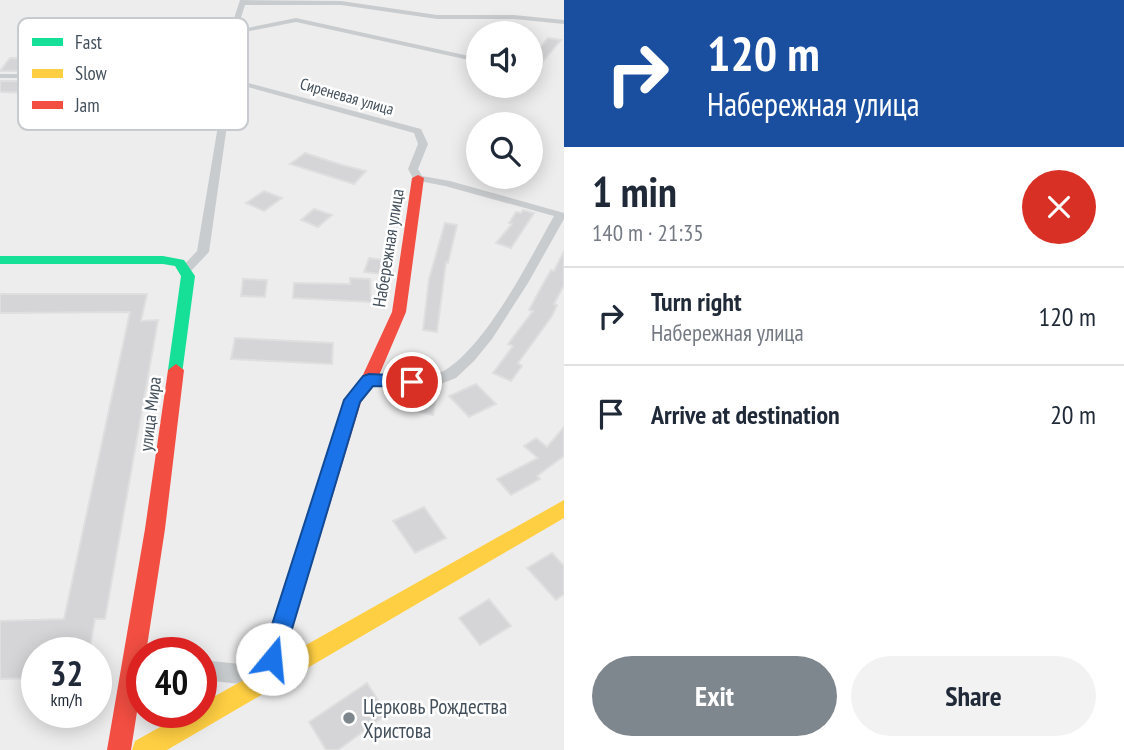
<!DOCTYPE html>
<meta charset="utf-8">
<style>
body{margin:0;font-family:"PT Sans Narrow",sans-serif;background:#f2f2f3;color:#1f2937;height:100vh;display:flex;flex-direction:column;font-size:26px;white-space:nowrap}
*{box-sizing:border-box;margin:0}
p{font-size:23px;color:#747a83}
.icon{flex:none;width:38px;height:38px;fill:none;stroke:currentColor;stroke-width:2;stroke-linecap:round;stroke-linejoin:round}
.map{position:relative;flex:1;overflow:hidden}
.details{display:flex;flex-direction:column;background:#fff;width:560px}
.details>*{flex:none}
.guide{background:#1a4fa0;color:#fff;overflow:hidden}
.fabs{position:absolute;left:466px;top:21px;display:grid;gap:14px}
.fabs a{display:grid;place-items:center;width:77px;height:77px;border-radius:50%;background:#fff;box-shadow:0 4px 18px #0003;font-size:35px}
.speed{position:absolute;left:21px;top:637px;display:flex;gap:14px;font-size:35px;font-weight:700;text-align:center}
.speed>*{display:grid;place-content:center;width:91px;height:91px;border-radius:50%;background:#fff;box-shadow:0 4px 18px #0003;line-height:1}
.speed small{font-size:18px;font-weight:400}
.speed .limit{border:10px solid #d22;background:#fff;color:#111}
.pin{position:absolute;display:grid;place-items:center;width:60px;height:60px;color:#fff;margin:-30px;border:4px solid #fff;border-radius:50%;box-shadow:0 2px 7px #0007}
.me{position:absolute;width:77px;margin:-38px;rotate:17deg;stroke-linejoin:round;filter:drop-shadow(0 0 5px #0008)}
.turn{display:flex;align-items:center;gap:24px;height:147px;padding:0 28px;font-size:32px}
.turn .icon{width:91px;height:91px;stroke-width:2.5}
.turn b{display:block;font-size:49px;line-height:60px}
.round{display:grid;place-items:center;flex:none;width:74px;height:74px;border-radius:37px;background:#f2f2f3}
.summary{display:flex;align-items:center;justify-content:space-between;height:119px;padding:0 28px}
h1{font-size:42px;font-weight:800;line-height:52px}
.button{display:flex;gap:14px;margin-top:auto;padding:14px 28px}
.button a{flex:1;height:80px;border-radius:42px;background:#7f878e;color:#fff;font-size:28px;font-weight:800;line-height:80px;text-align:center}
.button a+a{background:#f2f2f3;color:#1f2937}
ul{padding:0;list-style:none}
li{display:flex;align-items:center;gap:21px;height:98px;padding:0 28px;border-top:2px solid #e0e1e3}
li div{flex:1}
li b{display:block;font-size:26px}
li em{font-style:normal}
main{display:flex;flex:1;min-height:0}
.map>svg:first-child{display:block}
.building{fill:#d5d5d7;stroke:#dfdfe0;stroke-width:2}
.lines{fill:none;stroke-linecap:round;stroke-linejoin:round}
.street{fill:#c9ccce;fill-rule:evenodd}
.fast{fill:#16e098;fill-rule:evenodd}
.slow{fill:#ffcf43;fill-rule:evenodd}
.jam{fill:#f24e42;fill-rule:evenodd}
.route{fill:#1a73e8;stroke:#114b97;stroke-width:2}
.poi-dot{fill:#7f878e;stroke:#fff;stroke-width:2.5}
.labels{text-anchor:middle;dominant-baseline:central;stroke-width:5;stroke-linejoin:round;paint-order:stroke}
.far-street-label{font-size:16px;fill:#43505b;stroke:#fff}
.street-label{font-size:18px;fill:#43505b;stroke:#fff}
.near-poi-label{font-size:21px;fill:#43505b;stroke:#fff;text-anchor:start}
.key{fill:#fff;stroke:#c7cace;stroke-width:2}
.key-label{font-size:19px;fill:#43505b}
</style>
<main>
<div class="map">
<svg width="564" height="750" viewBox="0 0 564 750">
<rect width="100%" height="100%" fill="#eeeded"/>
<!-- building -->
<path class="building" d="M548 38 561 40 530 77V60Z
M10 58 155 60 176 58 169 72 0 71Z
M0 81H164L160 89 65 90 42 93 0 92Z
M305 153 342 165 366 171 354 184 290 164Z
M264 191 282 198 264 211 246 203Z
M314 209 332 215 318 227 301 220Z
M523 210 534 213 511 248 496 243 512 224 509 223 516 212 521 213Z
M445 223 457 225 448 263 446 262 437 332 423 330 429 279Z
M564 251V285L554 304 557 305 552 316 518 363 522 366 511 381 493 373 513 346 508 344 533 311 529 310 538 293 551 270 554 271Z
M369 258 385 260 381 274 364 272Z
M350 278 370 279 371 302 293 298 294 283 350 284Z
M243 279 267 280 265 297 241 296Z
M0 294H147L141 321 158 320 105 619H95L89 653H37V678L0 679V621L64 619 130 312 0 313Z
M235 338 333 343 332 364 231 359Z
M476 384 496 404 469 417 449 396Z
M422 395 436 397 433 415 419 412Z
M564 427V456L537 476 540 479 511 495 497 479 538 458 524 446 536 438 547 447Z
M424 507 446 538 415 553 393 521Z
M552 553 564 566V594L556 600 527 568Z
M489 599 511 626 480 645 459 618Z
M367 683 387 714 338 750H326L309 722Z"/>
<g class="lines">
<!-- street -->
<path class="street" d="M240 0 341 1 437 15H514L564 20V24L514 19H437L341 5H245L237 30 296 18 478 58V62L296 22 235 34 222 76 421 129 428 144 418 169 422 176 450 181 564 213V219L528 283 492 339 474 361 456 378 433 387 417 389 369 385 362 380 369 375C388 376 410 381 429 377 477 367 530 258 554 216L445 186 414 180 408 169 418 144 414 133 233 83 209 252 190 272 186 273 180 269 197 251 225 84 216 79 0 78V74L215 75 225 44 102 42 98 40 102 38 227 40Z
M201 660 262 666 269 669 272 676 269 683 262 686 201 680Z"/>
<!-- fast -->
<path class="fast" d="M0 256H163L184 260 195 276 182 374H170L168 370 181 276 175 266 163 264H0Z"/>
<!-- slow -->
<path class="slow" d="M564 500V518L167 750H132L135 741 187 712H201V704Z"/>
<!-- jam -->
<path class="jam" d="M418 175 424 178 406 312 377 380 361 402 278 676 275 684 267 687 259 684 256 676 345 400 362 377 392 312 412 178Z
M176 364 184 370 165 529 146 653H142V680L131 750H107L145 529 168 370Z"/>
</g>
<!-- route -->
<path class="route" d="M369 374 412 376 420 382 412 387 373 386 360 402 283 659 280 667 272 671 264 667 261 659 344 400 363 376Z"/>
<!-- markers -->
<circle class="poi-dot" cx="349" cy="718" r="7"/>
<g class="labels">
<!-- far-street labels -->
<g class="far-street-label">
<text transform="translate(347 96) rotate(16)">Сиреневая улица</text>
</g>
<!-- street labels -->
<g class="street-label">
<text transform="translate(388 248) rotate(-81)">Набережная улица</text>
<text transform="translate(150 414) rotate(-83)">улица Мира</text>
</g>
<!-- near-poi labels -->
<g class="near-poi-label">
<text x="363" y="706">Церковь Рождества<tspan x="363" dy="24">Христова</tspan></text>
</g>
</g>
<!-- legend -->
<rect x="18" y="18" width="230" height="112" rx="10" class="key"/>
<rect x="32" y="38" width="31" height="8" fill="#16e098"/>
<rect x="32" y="69" width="31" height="9" fill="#ffcf43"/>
<rect x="32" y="101" width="31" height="8" fill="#f24e42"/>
<g class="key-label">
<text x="75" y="49">Fast</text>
<text x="75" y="80">Slow</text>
<text x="75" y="112">Jam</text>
</g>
</svg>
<div class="fabs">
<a><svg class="icon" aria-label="sound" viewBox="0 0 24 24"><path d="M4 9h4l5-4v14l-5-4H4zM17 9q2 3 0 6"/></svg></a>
<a><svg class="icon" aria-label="search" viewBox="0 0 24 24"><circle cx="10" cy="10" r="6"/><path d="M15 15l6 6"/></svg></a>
</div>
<div class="speed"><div>32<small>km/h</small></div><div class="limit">40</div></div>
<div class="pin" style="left:412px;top:382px;background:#d93025"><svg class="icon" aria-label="arrive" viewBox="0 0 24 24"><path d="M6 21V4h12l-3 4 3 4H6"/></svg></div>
<svg class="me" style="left:272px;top:659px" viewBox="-20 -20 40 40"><circle r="19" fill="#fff"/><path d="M0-13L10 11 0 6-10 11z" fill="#1a73e8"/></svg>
</div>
<section class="details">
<div class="guide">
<div class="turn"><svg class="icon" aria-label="right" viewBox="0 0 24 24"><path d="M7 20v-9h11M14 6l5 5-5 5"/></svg><div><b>120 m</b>Набережная улица</div></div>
</div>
<div class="summary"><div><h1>1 min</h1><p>140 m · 21:35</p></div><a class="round" style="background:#d93025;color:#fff"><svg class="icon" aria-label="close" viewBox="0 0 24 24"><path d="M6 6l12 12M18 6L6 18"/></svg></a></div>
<ul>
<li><svg class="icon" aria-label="right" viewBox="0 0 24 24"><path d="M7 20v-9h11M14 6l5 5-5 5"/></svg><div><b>Turn right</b><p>Набережная улица</p></div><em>120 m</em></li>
<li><svg class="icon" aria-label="arrive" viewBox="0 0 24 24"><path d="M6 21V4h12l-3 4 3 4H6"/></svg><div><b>Arrive at destination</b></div><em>20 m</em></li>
</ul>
<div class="button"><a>Exit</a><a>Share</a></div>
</section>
</main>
